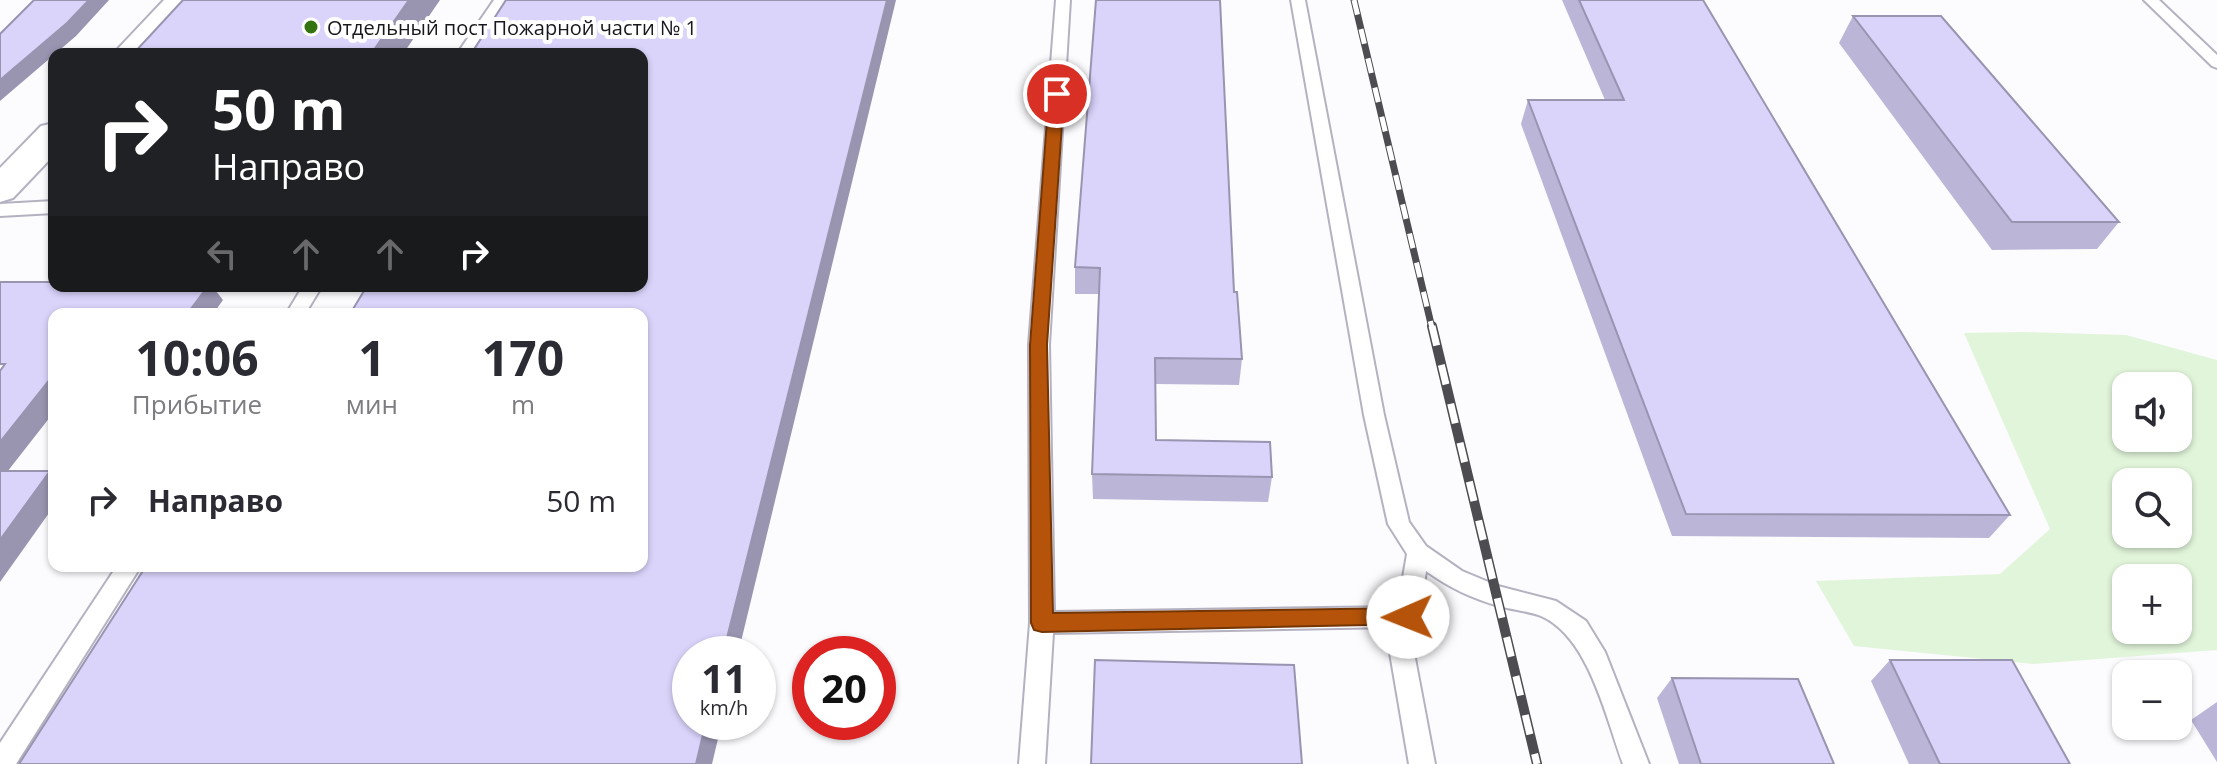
<!DOCTYPE html>
<html lang="ru">
<meta charset="utf-8">
<style>
body{margin:0;font-family:"Open Sans",sans-serif;background:#f2f2f3;color:#2b2b33;height:100vh;display:flex;flex-direction:column;font-size:30px;white-space:nowrap}
*{box-sizing:border-box;margin:0}
p{font-size:26px;color:#7c7c81}
.icon{flex:none;width:44px;height:44px;fill:none;stroke:currentColor;stroke-width:2;stroke-linecap:round;stroke-linejoin:round}
.map{position:relative;flex:1;overflow:hidden}
.panel{position:absolute;left:48px;top:308px;width:600px;height:264px;display:flex;flex-direction:column;background:#fff;border-radius:16px;box-shadow:0 2px 6px #0004}
.panel>*{flex:none}
.guide{position:absolute;left:48px;top:48px;width:600px;height:244px;border-radius:16px;box-shadow:0 2px 6px #0004;background:#202124;color:#fff;overflow:hidden}
.tools{position:absolute;left:2112px;top:372px;display:grid;gap:16px}
.tools a{display:grid;place-items:center;width:80px;height:80px;border-radius:16px;background:#fff;box-shadow:0 2px 6px #0004;font-size:40px}
.speed{position:absolute;left:672px;top:636px;display:flex;gap:16px;font-size:40px;font-weight:700;text-align:center}
.speed>*{display:grid;place-content:center;width:104px;height:104px;border-radius:50%;background:#fff;box-shadow:0 2px 6px #0004;line-height:1}
.speed small{font-size:20px;font-weight:400}
.speed .limit{border:12px solid #d22;background:#fff;color:#111}
.pin{position:absolute;display:grid;place-items:center;width:68px;height:68px;color:#fff;margin:-34px;border:4px solid #fff;border-radius:50%;box-shadow:0 2px 8px #0007}
.me{position:absolute;width:88px;margin:-44px;rotate:269deg;stroke-linejoin:round;filter:drop-shadow(0 0 6px #0008)}
.turn{display:flex;align-items:center;gap:28px;height:168px;padding:0 32px;font-size:36px}
.turn .icon{width:104px;height:104px;stroke-width:2.5}
.turn b{display:block;font-size:56px;line-height:68px}
.lanes{display:flex;align-items:center;height:76px;padding:0 32px;background:#0003;justify-content:center;gap:40px;direction:ltr}
.lanes .off{opacity:.35}
.eta{display:flex;justify-content:space-evenly;align-items:center;height:136px;text-align:center}
.eta b{font-size:48px;font-weight:700;line-height:56px}
ul{padding:0;list-style:none}
li{display:flex;align-items:center;gap:24px;height:112px;padding:0 32px}
li div{flex:1}
li b{display:block;font-size:30px}
li em{font-style:normal}
.map>svg:first-child{display:block}
.green{fill:#e1f5da;fill-rule:evenodd}
.lines{fill:none;stroke-linecap:round;stroke-linejoin:round}
.service-casing{stroke:#b4b2c1;stroke-width:4}
.tertiary-casing{stroke:#b4b2c1;stroke-width:4}
.service{fill:#fff;fill-rule:evenodd}
.tertiary{fill:#fff;fill-rule:evenodd}
.rail-far1-casing{stroke:#4d4c51;stroke-width:7}
.rail-casing{stroke:#4d4c51;stroke-width:10}
.rail-far1{stroke:#fff;stroke-width:5;stroke-dasharray:15;stroke-linecap:butt}
.rail{stroke:#fff;stroke-width:7;stroke-dasharray:20;stroke-linecap:butt}
.wall{fill:#bbb6d8}
.shaded-wall{fill:#9994b0}
.building{fill:#dad4fb;stroke:#9994b0;stroke-width:2}
.route{fill:#b45309;stroke:#753606;stroke-width:2}
.poi-dot{fill:#337410;stroke:#fff;stroke-width:3}
.labels{text-anchor:middle;dominant-baseline:central;stroke-width:8;stroke-linejoin:round;paint-order:stroke}
.far-poi-label{font-size:20px;fill:#18171c;stroke:#fff;text-anchor:start}
</style>
<div class="map">
<svg width="2217" height="764" viewBox="0 0 2217 764">
<rect width="100%" height="100%" fill="#fcfbfe"/>
<!-- green -->
<path class="green" d="M2023 332 2126 335 2217 360V650L2033 664 1854 646 1816 581 2000 574 2050 529 1964 333ZM2126 386H2178V438H2126ZM2126 482H2178V534H2126ZM2126 578H2178V630H2126Z"/>
<g class="lines">
<!-- service casing -->
<g class="service-casing">
<path id="service" d="M494 0H508L473 54H457Z
M1056 0H1070L1049 345 1054 612 1398 607 1407 554 1388 524 1364 415 1291 0H1305L1384 415 1409 522 1426 546 1462 571 1498 586 1556 601 1586 621 1605 652 1649 764H1623C1606 718 1589 637 1541 616 1528 611 1513 610 1499 606 1473 599 1448 587 1426 571L1414 653 1435 764H1409L1390 653 1394 627 1053 633 1045 764H1019L1030 623 1029 345Z
M2144 0H2159L2217 55V68L2212 66Z
M54 201V213L0 216V204Z
M303 286H322L305 314H286Z
M117 566H141L16 764H0V743Z"/>
</g>
<!-- tertiary casing -->
<g class="tertiary-casing">
<path id="tertiary" d="M164 0H198L148 54H113Z
M54 123V155L13 198 0 202V168L41 126Z"/>
</g>
<!-- service -->
<use href="#service" class="service"/>
<!-- tertiary -->
<use href="#tertiary" class="tertiary"/>
<!-- rail-far1 casing -->
<g class="rail-far1-casing">
<path id="rail-far1" d="M1354 0 1432 328"/>
</g>
<!-- rail casing -->
<g class="rail-casing">
<path id="rail" d="M1432 326 1537 764"/>
</g>
<!-- rail-far1 -->
<use href="#rail-far1" class="rail-far1"/>
<!-- rail -->
<use href="#rail" class="rail"/>
</g>
<!-- wall -->
<path class="wall" d="M1096 0 1234 292 1242 359 1239 385 1156 384V440L1272 477 1268 502 1093 499 1092 474 1099 294H1075V267Z
M1562 0H1703L2010 515 1989 538 1672 536 1521 124 1528 100H1605Z
M1853 16 2119 222 2097 249 1992 250 1839 43Z
M1890 660 2070 764H1909L1871 681Z
M1672 678 1834 764H1679L1657 698Z
M2217 702V762L2191 720Z"/>
<!-- shaded-wall -->
<path class="shaded-wall" d="M89 0H109L76 36 0 101V80Z
M409 0H440L403 54H371Z
M887 0H896L738 654H723Z
M208 286H212L223 300 213 314H187Z
M54 374V412L0 481V442Z
M50 471 54 474V506L0 582V540Z
M706 722H722L712 764H696Z"/>
<!-- building -->
<path class="building" d="M34 0H89L67 23 0 80V34Z
M183 0H409L371 54H133Z
M506 0H887L723 654H690V722H706L696 764H19L146 566H642V314H350L367 286H642V54H471Z
M1096 0H1220L1234 292H1237L1242 359 1155 358 1156 440 1270 442 1272 477 1092 474 1100 268 1075 267Z
M1579 0H1703L2010 515 1686 514 1528 100H1624Z
M1853 16H1941L2119 222H2012Z
M0 282H54V286H208L187 314H54V374L0 442V371L5 364H0Z
M0 471H50L0 540Z
M1095 660 1294 665 1302 764H1091Z
M1890 660H2012L2070 764H1940Z
M1672 678 1798 679 1834 764H1701Z"/>
<!-- route -->
<path class="route" d="M1057 90 1064 94 1047 345 1053 613 1408 608 1416 611 1419 617 1416 624 1042 632 1034 630 1031 623 1030 345 1049 94Z"/>
<!-- markers -->
<circle class="poi-dot" cx="311" cy="27" r="8"/>
<g class="labels">
<!-- far-poi labels -->
<g class="far-poi-label">
<text x="327" y="27">Отдельный пост Пожарной части № 1</text>
</g>
</g>
</svg>
<div class="tools">
<a><svg class="icon" aria-label="sound" viewBox="0 0 24 24"><path d="M4 9h4l5-4v14l-5-4H4zM17 9q2 3 0 6"/></svg></a>
<a><svg class="icon" aria-label="search" viewBox="0 0 24 24"><circle cx="10" cy="10" r="6"/><path d="M15 15l6 6"/></svg></a>
<a>+</a>
<a>−</a>
</div>
<div class="speed"><div>11<small>km/h</small></div><div class="limit">20</div></div>
<div class="pin" style="left:1057px;top:94px;background:#d93025"><svg class="icon" aria-label="arrive" viewBox="0 0 24 24"><path d="M6 21V4h12l-3 4 3 4H6"/></svg></div>
<svg class="me" style="left:1408px;top:617px" viewBox="-20 -20 40 40"><circle r="19" fill="#fff"/><path d="M0-13L10 11 0 6-10 11z" fill="#b45309"/></svg>
<div class="guide">
<div class="turn"><svg class="icon" aria-label="right" viewBox="0 0 24 24"><path d="M7 20v-9h11M14 6l5 5-5 5"/></svg><div><b>50 m</b>Направо</div></div>
<div class="lanes"><svg class="icon off" aria-label="left" viewBox="0 0 24 24"><path d="M17 20v-9H6M10 6l-5 5 5 5"/></svg><svg class="icon off" aria-label="ahead" viewBox="0 0 24 24"><path d="M12 20V5M6 11l6-6 6 6"/></svg><svg class="icon off" aria-label="ahead" viewBox="0 0 24 24"><path d="M12 20V5M6 11l6-6 6 6"/></svg><svg class="icon" aria-label="right" viewBox="0 0 24 24"><path d="M7 20v-9h11M14 6l5 5-5 5"/></svg></div>
</div>
<section class="panel">
<div class="eta">
<div><b>10:06</b><p>Прибытие</p></div>
<div><b>1</b><p>мин</p></div>
<div><b>170</b><p>m</p></div>
</div>
<ul>
<li><svg class="icon" aria-label="right" viewBox="0 0 24 24"><path d="M7 20v-9h11M14 6l5 5-5 5"/></svg><div><b>Направо</b></div><em>50 m</em></li>
</ul>
</section>
</div>
